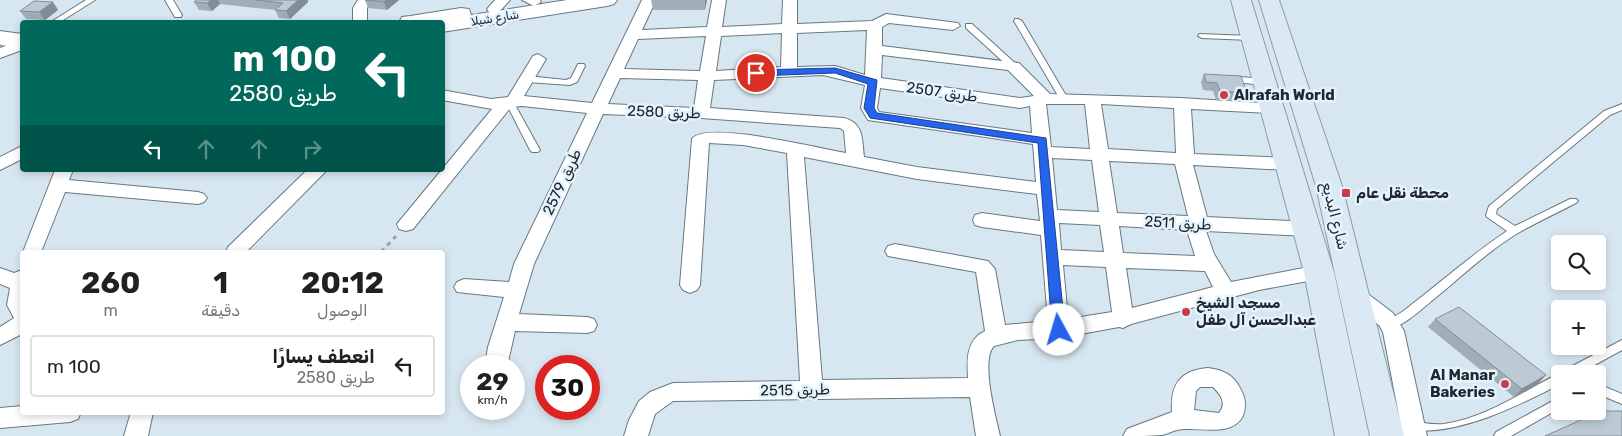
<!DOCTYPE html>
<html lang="ar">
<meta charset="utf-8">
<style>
body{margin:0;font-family:Rubik,"Noto Sans Arabic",sans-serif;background:#f6f6f6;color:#202124;direction:rtl;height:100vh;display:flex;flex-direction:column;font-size:19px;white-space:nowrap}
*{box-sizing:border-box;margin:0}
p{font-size:16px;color:#757577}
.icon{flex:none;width:28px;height:28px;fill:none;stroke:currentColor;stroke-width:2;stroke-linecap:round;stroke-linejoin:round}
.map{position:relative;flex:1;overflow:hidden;direction:ltr}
.side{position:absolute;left:20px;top:250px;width:425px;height:165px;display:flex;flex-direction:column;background:#fff;border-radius:5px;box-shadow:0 2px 8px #0003;direction:rtl}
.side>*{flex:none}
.hud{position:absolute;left:20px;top:20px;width:425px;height:152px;border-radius:5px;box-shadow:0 2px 8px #0003;direction:rtl;background:#00695c;color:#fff;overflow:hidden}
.controls{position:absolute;left:1551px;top:235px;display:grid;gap:10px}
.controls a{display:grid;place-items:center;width:55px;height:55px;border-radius:5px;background:#fff;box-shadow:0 2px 8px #0003;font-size:25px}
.speed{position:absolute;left:460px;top:355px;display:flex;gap:10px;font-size:25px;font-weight:700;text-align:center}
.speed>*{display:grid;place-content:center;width:65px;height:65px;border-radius:50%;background:#fff;box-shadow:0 2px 8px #0003;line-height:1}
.speed small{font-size:12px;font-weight:400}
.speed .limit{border:8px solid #d22;background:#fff;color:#111}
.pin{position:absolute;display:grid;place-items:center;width:42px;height:42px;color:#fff;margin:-21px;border:2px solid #fff;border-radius:50%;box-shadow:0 1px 5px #0007}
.me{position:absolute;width:55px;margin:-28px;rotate:354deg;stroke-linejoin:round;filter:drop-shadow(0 0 4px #0008)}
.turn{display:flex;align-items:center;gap:18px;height:105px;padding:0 25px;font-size:22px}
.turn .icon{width:65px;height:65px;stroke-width:2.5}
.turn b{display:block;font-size:35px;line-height:42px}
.lanes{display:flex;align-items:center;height:48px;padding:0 25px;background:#0003;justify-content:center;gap:25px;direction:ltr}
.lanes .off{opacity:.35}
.eta{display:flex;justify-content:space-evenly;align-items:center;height:85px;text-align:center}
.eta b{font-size:30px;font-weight:700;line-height:35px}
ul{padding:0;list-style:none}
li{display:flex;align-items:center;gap:15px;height:62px;margin:0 10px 8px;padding:0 15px;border:2px solid #e0e0e0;border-radius:5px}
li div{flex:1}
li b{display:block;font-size:19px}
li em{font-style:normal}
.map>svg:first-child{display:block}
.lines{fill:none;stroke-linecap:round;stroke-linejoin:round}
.lane-casing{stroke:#697780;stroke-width:2}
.street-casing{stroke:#697780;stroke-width:2}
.secondary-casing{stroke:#697780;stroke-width:2}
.primary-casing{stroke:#8a9ca8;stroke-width:2}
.path{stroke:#99a5ad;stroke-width:3;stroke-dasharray:4.5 4.5;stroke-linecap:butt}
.lane{fill:#fff;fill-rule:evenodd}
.street{fill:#fff;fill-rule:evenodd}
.secondary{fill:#fff;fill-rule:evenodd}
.primary{fill:#dbe9f4;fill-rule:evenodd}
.wall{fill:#a1aeb7}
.shaded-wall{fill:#838d95}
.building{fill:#bbcad5;stroke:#838d95}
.route{fill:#2563eb;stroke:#184099}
.poi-dot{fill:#cb3b47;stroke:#e4f4ff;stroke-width:2}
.labels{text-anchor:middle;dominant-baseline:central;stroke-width:5;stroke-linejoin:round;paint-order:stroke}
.far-street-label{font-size:12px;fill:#21272b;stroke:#e4f4ff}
.street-label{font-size:15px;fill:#21272b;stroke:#e4f4ff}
.poi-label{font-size:15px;font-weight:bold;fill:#21272b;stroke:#e4f4ff;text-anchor:start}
</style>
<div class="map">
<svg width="1622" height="436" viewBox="0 0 1622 436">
<rect width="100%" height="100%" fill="#d7e7f1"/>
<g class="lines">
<!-- lane casing -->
<g class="lane-casing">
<path id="lane" d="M86 0H95L60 22H51Z
M165 0H173L182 15 181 17H175Z
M1015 19H1018L1022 21 1068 99 1067 101 1064 102 1060 99 1014 21Z
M966 24H972L1016 64V68H1010L966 28Z
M1199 34 1251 36 1255 38 1251 40 1202 38 1198 36Z
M578 64H584L585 66 577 82 570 85 527 82 523 79 527 76 566 80 571 78Z
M1229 76 1263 79 1267 82 1263 85 1226 81 1225 79Z
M510 100 514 103 540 150 538 152H532L530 150 506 103Z
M1622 104V110L1610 115 1497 209 1496 214 1515 226 1570 199H1576L1578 201 1576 203C1557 213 1537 222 1518 233 1488 251 1461 277 1434 299 1424 307 1398 332 1386 328L1384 325C1389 318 1399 315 1406 309 1440 283 1471 255 1507 231L1487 217 1486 215 1489 206 1604 111Z
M1622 340V350L1578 374H1560V384C1518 406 1458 436 1409 430L1407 426 1409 422 1413 421C1423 423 1433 425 1444 424 1483 419 1521 393 1556 375L1561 374 1563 371Z
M1598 384 1622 394V404L1598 394Z
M1560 397V408L1511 436H1494L1496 432Z"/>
</g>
<!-- street casing -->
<g class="street-casing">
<path id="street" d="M358 0H372L367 8V22H353V8Z
M495 0H510L499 12H489L487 9Z
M522 0H540L541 2 534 6Z
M642 0H656L642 30 707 27 712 0H726L722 27 782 24 783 0H797V24L872 21 886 14 958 23 960 26 953 30 889 23 882 27V46L1019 63 1050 94 1181 98 1276 104 1278 108 1276 112 1270 113 1191 109 1194 154 1288 158 1294 160 1297 164 1294 168 1288 170 1193 165 1207 217 1308 222 1315 224 1317 229 1315 234 1308 236 1206 231 1214 254 1231 282 1319 265 1326 267 1329 272 1326 277 1319 279 1259 290 1131 324 1123 328 1119 327 1059 338 1018 340 994 346C980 360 996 418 1000 436H976L970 397 673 401 655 414 648 436H624L629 420 639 401 650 392 673 383 800 381 787 153 743 145 709 143 700 285 697 290 690 293 683 290 680 285 692 139C705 120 822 149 846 153L844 131 840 128 701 118 603 114 534 264 519 314 587 317 594 319 597 325 594 331 587 333 515 331 507 366H485L488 347 504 297 457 292 454 287 457 282 464 279 509 282 514 264 587 113 522 106 511 107 413 229 406 231 399 229 397 224 492 109 442 100V90L491 99 508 97 533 56 538 54 546 59 524 96 592 103ZM867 30 865 75 835 66 797 67V33ZM782 33 781 67 716 71 721 36ZM706 36 700 71 624 69 638 39ZM882 55 1008 70 1034 96 1020 98 881 78ZM823 75 865 85 861 108 868 120 1033 144 1036 182 917 167 864 157C862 140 864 123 844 118L710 108 714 80ZM620 78 698 80 694 108 608 104ZM880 88 1020 108 1030 106 1032 133 879 112 877 108ZM1046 104H1085L1090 149 1051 147ZM1101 104 1174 108 1176 153 1108 149ZM804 157 917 179 1037 194 1040 221 982 213 975 215 973 220 975 225 982 227 1041 235 1048 321 1005 325 995 269 988 261 895 244 888 246 885 251 888 256 976 272 985 331C966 340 967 360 968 378L822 380ZM1052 158 1092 160 1099 212 1057 210ZM1109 161 1175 164 1188 216 1117 213ZM1059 223 1100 225 1104 252 1061 250ZM1119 226 1187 230 1195 256 1123 253ZM1063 265 1106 267 1112 312 1068 319ZM1126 268 1205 271 1213 287 1132 308Z
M22 40V50L0 58V48Z
M22 146V159L0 170V157Z
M55 170H73L69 180 198 192 204 194 207 198 204 202 198 204 65 192 41 252H23Z
M307 170H327L246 252H226L228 247Z
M0 268 14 273 22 270V334L0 345V327L14 318 7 305 10 288 0 284Z
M1353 285 1360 288 1393 313 1404 331 1427 436H1403L1383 332 1379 325 1346 298 1343 293 1346 288Z
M1208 368C1224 370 1234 375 1241 390 1246 399 1246 407 1243 416 1232 436 1205 428 1184 429 1176 429 1170 433 1162 435 1151 436 1135 436 1123 436L1127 429 1172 412C1170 385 1180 370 1208 368ZM1200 387H1213C1221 395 1227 403 1219 413L1194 410 1196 391Z
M22 406V412H81L78 419 70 422 0 428V408Z
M131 412H153L148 436H124Z"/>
</g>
<!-- secondary casing -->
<g class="secondary-casing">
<path id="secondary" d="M567 0H617L614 4 607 6 442 32V22H399L402 17 410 16 461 8 469 9 471 15Z
M0 31 22 34V48L0 45Z"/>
</g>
<!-- primary casing -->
<g class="primary-casing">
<path id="primary" d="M1231 0H1251L1334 272 1369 436H1335L1304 272Z
M1259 0H1279L1342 186 1404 436H1370L1316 186Z"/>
</g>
<!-- path -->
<path class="path" d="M381 252 396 236"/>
<!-- lane -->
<use href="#lane" class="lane"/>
<!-- street -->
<use href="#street" class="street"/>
<!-- secondary -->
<use href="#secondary" class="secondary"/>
<!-- primary -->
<use href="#primary" class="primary"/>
</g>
<!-- wall -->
<path class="wall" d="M196 0H308V2L290 19 279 18 275 10 220 4 212 11 199 10 194 2Z
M365 0H399L387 10 368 8Z
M651 0H707L705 10H653Z
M53 2 58 10 45 20 26 19 20 11Z
M1204 74 1247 93 1243 102 1216 100 1213 91 1203 90 1201 82Z
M1435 319 1538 384 1514 397 1428 327Z"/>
<!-- shaded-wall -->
<path class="shaded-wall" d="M211 0H218L220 4 212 11 207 3Z
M298 0H308V2L290 19 286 11Z
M386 0H399L387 10 384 2Z
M705 0H707L705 10Z
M53 2 58 10 45 20 39 12Z
M1546 375 1538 384 1514 397 1522 389Z"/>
<!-- building -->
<path class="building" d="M196 0H211L207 3 194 2Z
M256 0H298L286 11 275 10 283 3Z
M365 0H386L384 2Z
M34 1 53 2 39 12 20 11Z
M1204 74 1241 76 1247 93 1220 91 1217 83 1206 82Z
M1459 307 1546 375 1522 389 1435 319Z
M1601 411H1622V436H1545Z"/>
<!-- route -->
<path class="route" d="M835 68 877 80 874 108 877 113 1046 138 1065 330 1063 334 1059 335 1052 330 1038 143 870 118 864 108 868 84 835 73 756 76 751 73 756 70Z"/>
<!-- markers -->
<g class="poi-dot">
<circle cx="1224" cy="95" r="5"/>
<rect x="1341" y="188" width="10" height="10" rx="2.5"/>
<circle cx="1186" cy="312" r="5"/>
<circle cx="1505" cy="384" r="5"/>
</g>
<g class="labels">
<!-- far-street labels -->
<g class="far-street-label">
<text transform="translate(495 18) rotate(-9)">شارع شيلا</text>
</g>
<!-- street labels -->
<g class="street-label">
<text transform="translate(942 92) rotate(8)">طريق 2507</text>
<text transform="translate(664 112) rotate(2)">طريق 2580</text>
<text transform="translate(562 182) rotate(-65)">طريق 2579</text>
<text transform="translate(1335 216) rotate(76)">شارع البديع</text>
<text transform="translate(1178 223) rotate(3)">طريق 2511</text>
<text transform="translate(795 390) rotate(-1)">طريق 2515</text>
</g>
<!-- poi labels -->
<g class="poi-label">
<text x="1234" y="95">Alrafah World</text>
<text x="1356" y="193">محطة نقل عام</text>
<text x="1196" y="303">مسجد الشيخ<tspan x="1196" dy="17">عبدالحسن آل طفل</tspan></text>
<text x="1495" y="375" text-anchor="end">Al Manar<tspan x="1495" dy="17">Bakeries</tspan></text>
</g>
</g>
</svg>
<div class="controls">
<a><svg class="icon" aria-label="search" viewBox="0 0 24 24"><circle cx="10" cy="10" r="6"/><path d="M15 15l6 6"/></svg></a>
<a>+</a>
<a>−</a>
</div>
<div class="speed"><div>29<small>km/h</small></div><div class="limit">30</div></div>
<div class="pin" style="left:756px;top:73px;background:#d93025"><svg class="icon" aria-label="arrive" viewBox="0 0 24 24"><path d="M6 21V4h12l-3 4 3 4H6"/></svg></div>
<svg class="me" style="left:1059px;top:330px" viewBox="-20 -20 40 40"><circle r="19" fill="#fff"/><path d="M0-13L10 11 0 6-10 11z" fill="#2563eb"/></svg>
<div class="hud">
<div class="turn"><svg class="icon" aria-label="left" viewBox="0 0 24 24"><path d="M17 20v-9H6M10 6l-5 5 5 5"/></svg><div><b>100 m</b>طريق 2580</div></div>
<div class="lanes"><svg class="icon" aria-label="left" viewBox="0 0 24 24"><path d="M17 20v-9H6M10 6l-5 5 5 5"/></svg><svg class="icon off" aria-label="ahead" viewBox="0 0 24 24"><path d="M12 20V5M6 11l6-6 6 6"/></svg><svg class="icon off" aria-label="ahead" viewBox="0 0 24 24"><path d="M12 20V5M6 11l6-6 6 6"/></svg><svg class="icon off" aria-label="right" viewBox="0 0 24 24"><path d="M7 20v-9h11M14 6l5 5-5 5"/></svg></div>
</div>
<section class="side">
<div class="eta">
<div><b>20:12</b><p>الوصول</p></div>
<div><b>1</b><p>دقيقة</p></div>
<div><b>260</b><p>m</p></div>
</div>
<ul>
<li><svg class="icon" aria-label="left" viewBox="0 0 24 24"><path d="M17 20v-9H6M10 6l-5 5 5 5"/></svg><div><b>انعطف يسارًا</b><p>طريق 2580</p></div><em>100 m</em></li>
</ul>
</section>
</div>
